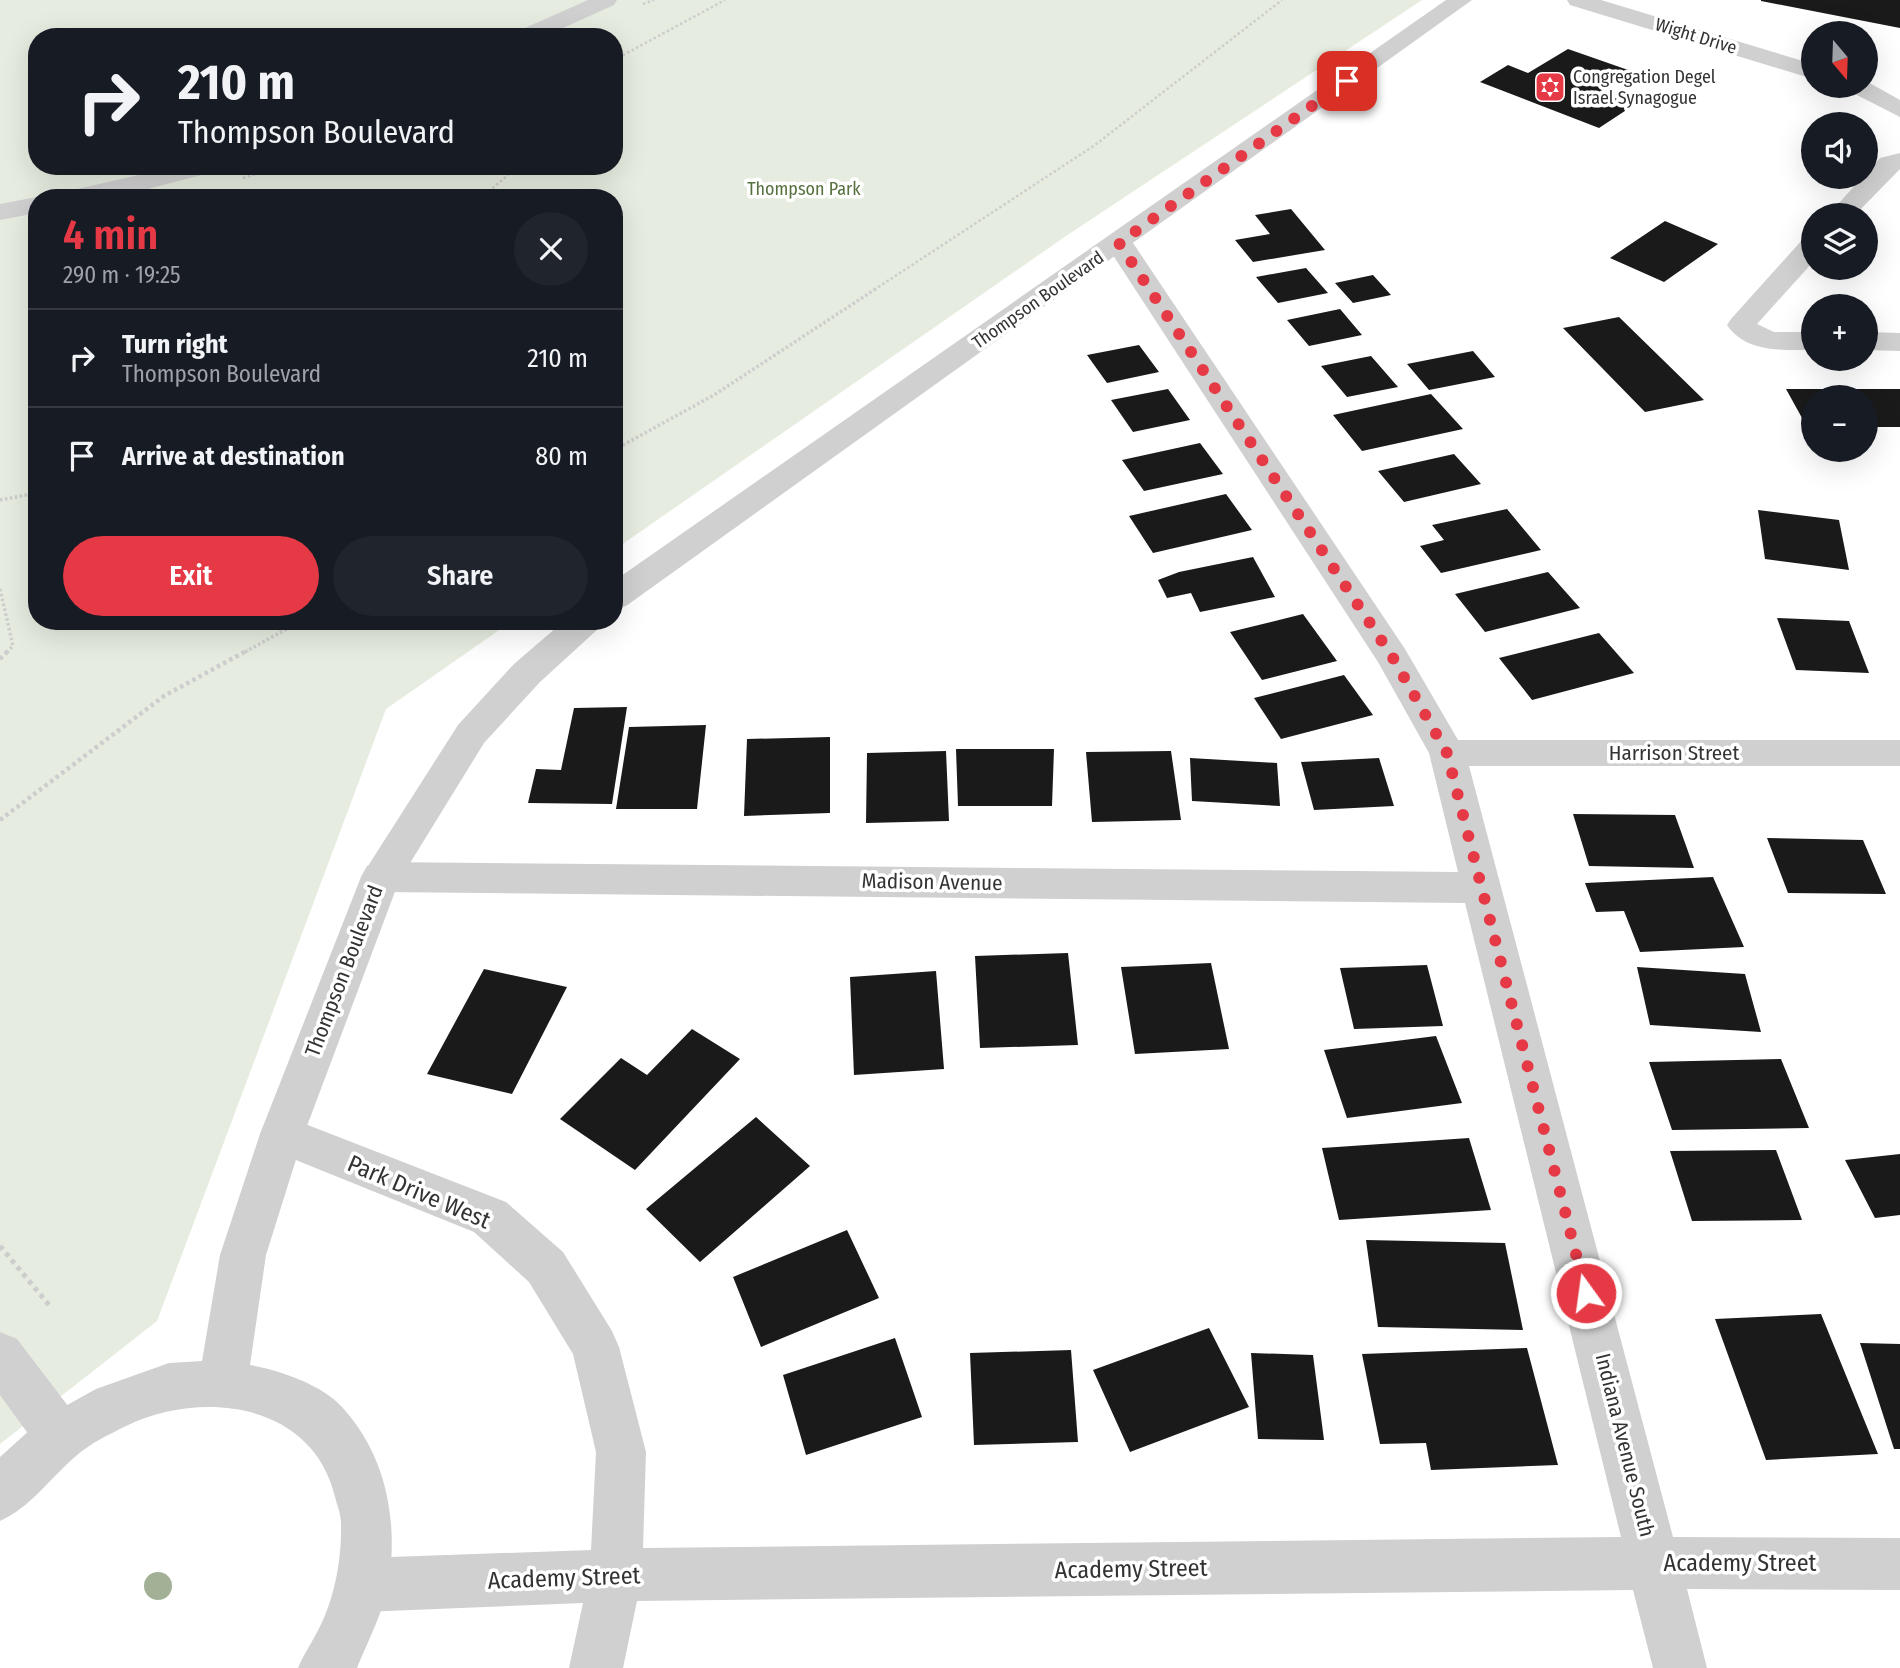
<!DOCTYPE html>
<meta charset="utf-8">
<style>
body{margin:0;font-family:"Fira Sans Condensed",sans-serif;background:#20242c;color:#f1f3f6;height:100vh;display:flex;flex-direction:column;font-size:26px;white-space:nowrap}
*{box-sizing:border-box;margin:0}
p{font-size:23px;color:#9ea1a6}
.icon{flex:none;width:38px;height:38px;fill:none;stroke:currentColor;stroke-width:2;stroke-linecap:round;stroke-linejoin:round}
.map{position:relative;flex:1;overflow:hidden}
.drawer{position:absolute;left:28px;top:189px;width:595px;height:441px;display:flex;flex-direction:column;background:#171b24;border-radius:28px;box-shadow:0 7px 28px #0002}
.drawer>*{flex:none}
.top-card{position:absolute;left:28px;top:28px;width:595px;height:147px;border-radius:28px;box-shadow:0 7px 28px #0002;background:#171b24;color:#f1f3f6;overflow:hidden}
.needle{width:46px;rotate:161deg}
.tools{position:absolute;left:1801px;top:21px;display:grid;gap:14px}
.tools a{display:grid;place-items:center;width:77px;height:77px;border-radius:50%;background:#171b24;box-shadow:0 7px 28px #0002;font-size:35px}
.pin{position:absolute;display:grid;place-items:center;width:60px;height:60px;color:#fff;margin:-30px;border-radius:14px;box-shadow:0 4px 10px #0006}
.me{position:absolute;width:77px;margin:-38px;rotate:346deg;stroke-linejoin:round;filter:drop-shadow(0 0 5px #0008)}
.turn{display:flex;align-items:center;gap:24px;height:147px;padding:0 35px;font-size:32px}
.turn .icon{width:91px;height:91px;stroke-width:2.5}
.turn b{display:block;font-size:49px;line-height:60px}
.round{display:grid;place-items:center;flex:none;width:74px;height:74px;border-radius:37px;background:#20242c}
.head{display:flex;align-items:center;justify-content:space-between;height:119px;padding:0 35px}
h1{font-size:42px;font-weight:600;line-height:52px;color:#e63946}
.button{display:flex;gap:14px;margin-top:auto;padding:14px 35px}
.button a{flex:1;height:80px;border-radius:42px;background:#e63946;color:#fff;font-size:28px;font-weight:600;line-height:80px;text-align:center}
.button a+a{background:#20242c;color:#f1f3f6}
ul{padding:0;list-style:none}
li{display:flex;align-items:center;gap:21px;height:98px;padding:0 35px;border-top:2px solid #363941}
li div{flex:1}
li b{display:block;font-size:26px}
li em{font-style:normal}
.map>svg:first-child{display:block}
.green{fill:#e6ecdf;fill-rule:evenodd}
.building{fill:#1a1a1a}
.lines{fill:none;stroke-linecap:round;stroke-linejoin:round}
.path-far3{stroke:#cdcdcd;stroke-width:2.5;stroke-dasharray:2.5 2.5;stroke-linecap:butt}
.path-far2{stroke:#cdcdcd;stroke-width:3.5;stroke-dasharray:2.5 2.5;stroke-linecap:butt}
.path-far1{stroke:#cdcdcd;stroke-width:4.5;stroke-dasharray:3.5 3.5;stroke-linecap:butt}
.path{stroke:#cdcdcd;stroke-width:5;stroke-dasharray:4.5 4.5;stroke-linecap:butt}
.minor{fill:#d0d0d0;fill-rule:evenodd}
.tertiary{fill:#d0d0d0;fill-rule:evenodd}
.tree{fill:#a2b095}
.route{stroke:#e63946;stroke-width:12;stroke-dasharray:0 21.6}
.labels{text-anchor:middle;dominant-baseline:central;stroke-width:7;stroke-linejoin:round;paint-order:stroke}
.far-street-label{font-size:18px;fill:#333;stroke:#fff}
.far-poi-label{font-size:18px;fill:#333;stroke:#fff;text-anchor:start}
.far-park-label{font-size:18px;fill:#56703f;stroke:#fff}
.street-label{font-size:21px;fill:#333;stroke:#fff}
.near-street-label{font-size:24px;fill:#333;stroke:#fff}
</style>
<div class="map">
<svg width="1900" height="1668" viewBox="0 0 1900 1668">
<rect width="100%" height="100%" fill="#fff"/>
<!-- green -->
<path class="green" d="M0 0H1422L1066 236 614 550V198H37V621H512L386 709 157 1321 0 1444ZM37 37H614V166H37Z"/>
<!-- building -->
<path class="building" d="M1761 0H1900V28L1761 1Z
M1568 49 1631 71 1599 92 1634 105 1599 128 1480 82 1508 65 1528 73Z
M1291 209 1325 250 1253 262 1235 240 1270 234 1255 215Z
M1665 221 1718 244 1664 282 1610 258Z
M1306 268 1328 293 1278 303 1256 277Z
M1373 275 1391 295 1353 303 1335 283Z
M1340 309 1362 335 1309 346 1287 320Z
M1619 317 1704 400 1645 412 1563 328Z
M1139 345 1159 372 1107 383 1087 355Z
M1473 351 1495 377 1429 390 1407 364Z
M1371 356 1398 387 1347 397 1321 366Z
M1168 389 1190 420 1133 432 1111 400Z
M1786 389H1900V427H1866V397H1813V427H1807Z
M1431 394 1463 429 1362 451 1333 415Z
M1200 443 1223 474 1144 491 1122 460Z
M1454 454 1481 484 1404 502 1378 471Z
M1226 494 1252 530 1153 553 1129 516Z
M1507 509 1541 550 1441 573 1420 546 1444 540 1432 525Z
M1758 510 1839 520 1849 570 1765 559Z
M1253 557 1275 597 1200 612 1191 593 1167 598 1158 580 1179 572Z
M1548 572 1580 608 1485 632 1455 594Z
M1303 614 1337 661 1262 680 1230 632Z
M1777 618 1849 621 1869 673 1796 670Z
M1599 633 1634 673 1532 700 1499 658Z
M1344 675 1373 715 1281 739 1254 698Z
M627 707 612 804 528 803 536 769 561 770 574 708Z
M706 725 697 809H616L629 727Z
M830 737V813L744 816 747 739Z
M956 749H1054L1052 806H958Z
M946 751 949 821 866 823 867 753Z
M1171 751 1181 820 1092 822 1086 752Z
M1190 758 1277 763 1280 806 1192 801Z
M1379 758 1394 806 1314 810 1301 762Z
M1573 814 1675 815 1694 868 1589 866Z
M1767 838 1863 840 1886 894 1788 893Z
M1713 877 1744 947 1640 952 1624 911 1596 912 1585 883Z
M1068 953 1078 1045 980 1048 975 956Z
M1211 963 1229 1049 1135 1054 1121 967Z
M1427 965 1443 1026 1354 1029 1340 968Z
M1637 967 1745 974 1761 1032 1650 1025Z
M484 969 567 987 512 1094 427 1074Z
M936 971 944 1069 854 1075 850 977Z
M692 1029 740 1059 635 1170 560 1119 621 1058 647 1075Z
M1436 1036 1462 1103 1347 1118 1324 1050Z
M1781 1059 1809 1128 1672 1130 1649 1062Z
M756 1117 810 1166 700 1262 646 1209Z
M1469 1138 1491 1210 1339 1220 1322 1148Z
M1776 1150 1802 1220 1692 1221 1670 1151Z
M1900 1154V1215L1875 1218 1845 1160Z
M847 1230 879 1298 761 1347 733 1277Z
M1366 1240 1505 1243 1523 1330 1378 1327Z
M1821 1314 1878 1454 1766 1460 1715 1319Z
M1209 1328 1249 1407 1130 1452 1093 1370Z
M895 1338 922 1417 806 1455 783 1375Z
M1860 1343 1900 1344V1449H1894Z
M1527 1348 1558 1465 1431 1470 1426 1443 1380 1444 1362 1354Z
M1071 1350 1078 1442 974 1445 970 1353Z
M1251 1353 1313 1355 1324 1440 1258 1439Z"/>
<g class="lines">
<!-- path-far3 -->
<path class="path-far3" d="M643 4 654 0
M614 60 725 0
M243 178 281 166
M481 198 508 175 513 166
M874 290 1095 145 1282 0"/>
<!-- path-far2 -->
<path class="path-far2" d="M614 450 714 395 877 288
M0 500 26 495 37 489
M0 589 13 646 7 652
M245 652 301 621"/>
<!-- path-far1 -->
<path class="path-far1" d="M0 659 9 650
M0 820 164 696 248 650"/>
<!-- path -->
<path class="path" d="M0 1246 49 1305"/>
<!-- minor -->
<path class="minor" d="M588 0H617L614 5 543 37H513L516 32Z
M1567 0H1601L1813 64V79L1570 5Z
M1866 81 1900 100V117L1849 91 1845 86H1866Z
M1900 153V169L1855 215H1828L1880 158Z
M178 166H221L217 171 113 198H60L64 192Z
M37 197 40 198H37V213L0 220V204Z
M1119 235 1129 237 1405 649 1458 740H1900V766H1469L1673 1537 1900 1538V1590L1687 1589 1707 1668H1653L1633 1590 637 1601 623 1668H569L583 1603 362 1612 343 1604 335 1585 343 1566 362 1558 591 1550 596 1452 573 1354 529 1282 474 1232 266 1148 260 1134 266 1120 282 1115 506 1202 563 1252 612 1331 619 1347 646 1452 643 1548 1621 1537 1465 903 381 892 367 888 361 877 367 866 381 862 1458 872 1429 753 1378 662 1105 243 1109 237Z
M1813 237V262L1757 324 1774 332H1813V350C1783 350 1746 353 1727 325L1731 319 1803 239Z
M1866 332 1900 333V351L1866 350Z
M0 1332 17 1339 78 1419 85 1436 78 1453 60 1461 42 1453 0 1395Z"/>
<!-- tertiary -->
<path class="tertiary" d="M1446 0H1472L626 606 614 609V581Z
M564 621H603L598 629 540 682 484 743 399 881 304 1134 266 1255 250 1365C278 1370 323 1385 342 1407 386 1455 398 1519 389 1582 385 1608 367 1643 357 1668H298C303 1656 309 1647 315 1636 334 1603 342 1560 341 1523 341 1514 337 1505 335 1497 313 1403 203 1389 126 1426 110 1434 89 1444 76 1456 51 1477 30 1508 0 1521V1457L42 1419 96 1389 169 1363 202 1361 220 1255 260 1134 361 877 458 725 514 664Z"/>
</g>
<!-- trees -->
<circle class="tree" cx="158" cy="1586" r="14"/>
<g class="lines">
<!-- route -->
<path class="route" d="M1347 81 1119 243 1393 658 1447 753 1586 1293"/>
</g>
<!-- icons -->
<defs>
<g id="synagogue-square" transform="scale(1.575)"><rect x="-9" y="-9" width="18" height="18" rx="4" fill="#e63946" stroke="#fff"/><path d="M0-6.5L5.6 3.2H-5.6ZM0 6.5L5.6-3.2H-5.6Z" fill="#fff"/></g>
</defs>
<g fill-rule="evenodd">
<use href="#synagogue-square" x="1550" y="87"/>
</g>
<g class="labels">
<!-- far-street labels -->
<g class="far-street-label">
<text transform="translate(1696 36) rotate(17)">Wight Drive</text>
<text transform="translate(1038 300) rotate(-35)">Thompson Boulevard</text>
</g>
<!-- far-poi labels -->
<g class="far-poi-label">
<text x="1573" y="77">Congregation Degel<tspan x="1573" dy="21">Israel Synagogue</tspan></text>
</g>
<!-- far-park labels -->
<g class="far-park-label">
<text x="804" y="189">Thompson Park</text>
</g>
<!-- street labels -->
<g class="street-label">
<text x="1674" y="753">Harrison Street</text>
<text transform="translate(932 882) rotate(1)">Madison Avenue</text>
<text transform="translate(344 971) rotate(-69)">Thompson Boulevard</text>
<text transform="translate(1625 1445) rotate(76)">Indiana Avenue South</text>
</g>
<!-- near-street labels -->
<g class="near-street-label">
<text transform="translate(419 1192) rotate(23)">Park Drive West</text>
<text x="1740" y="1563">Academy Street</text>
<text transform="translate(1131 1569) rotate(-1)">Academy Street</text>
<text transform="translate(564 1578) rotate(-2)">Academy Street</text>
</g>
</g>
</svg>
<div class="tools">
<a><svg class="needle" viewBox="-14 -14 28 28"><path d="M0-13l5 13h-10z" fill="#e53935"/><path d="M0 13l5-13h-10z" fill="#9ea1a6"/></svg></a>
<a><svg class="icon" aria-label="sound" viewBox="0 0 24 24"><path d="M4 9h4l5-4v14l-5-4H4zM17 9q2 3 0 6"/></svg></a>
<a><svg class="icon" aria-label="layers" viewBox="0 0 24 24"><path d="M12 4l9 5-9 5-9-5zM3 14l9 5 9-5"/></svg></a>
<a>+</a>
<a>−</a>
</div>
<div class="pin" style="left:1347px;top:81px;background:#d93025"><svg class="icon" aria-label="arrive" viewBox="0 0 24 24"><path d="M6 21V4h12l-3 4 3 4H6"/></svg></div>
<svg class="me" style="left:1586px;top:1293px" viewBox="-20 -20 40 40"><circle r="17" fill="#e63946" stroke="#fff" stroke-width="3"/><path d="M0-11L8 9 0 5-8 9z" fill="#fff"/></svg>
<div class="top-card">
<div class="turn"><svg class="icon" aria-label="right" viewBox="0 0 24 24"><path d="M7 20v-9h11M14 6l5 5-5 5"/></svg><div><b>210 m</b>Thompson Boulevard</div></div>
</div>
<section class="drawer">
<div class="head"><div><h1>4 min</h1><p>290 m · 19:25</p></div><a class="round"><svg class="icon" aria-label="close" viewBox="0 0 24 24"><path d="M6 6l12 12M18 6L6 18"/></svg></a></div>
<ul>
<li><svg class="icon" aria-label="right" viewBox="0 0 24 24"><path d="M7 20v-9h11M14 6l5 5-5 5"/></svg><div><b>Turn right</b><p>Thompson Boulevard</p></div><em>210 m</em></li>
<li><svg class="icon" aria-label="arrive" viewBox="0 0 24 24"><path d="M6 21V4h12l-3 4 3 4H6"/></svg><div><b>Arrive at destination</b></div><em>80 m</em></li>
</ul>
<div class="button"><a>Exit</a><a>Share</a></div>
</section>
</div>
